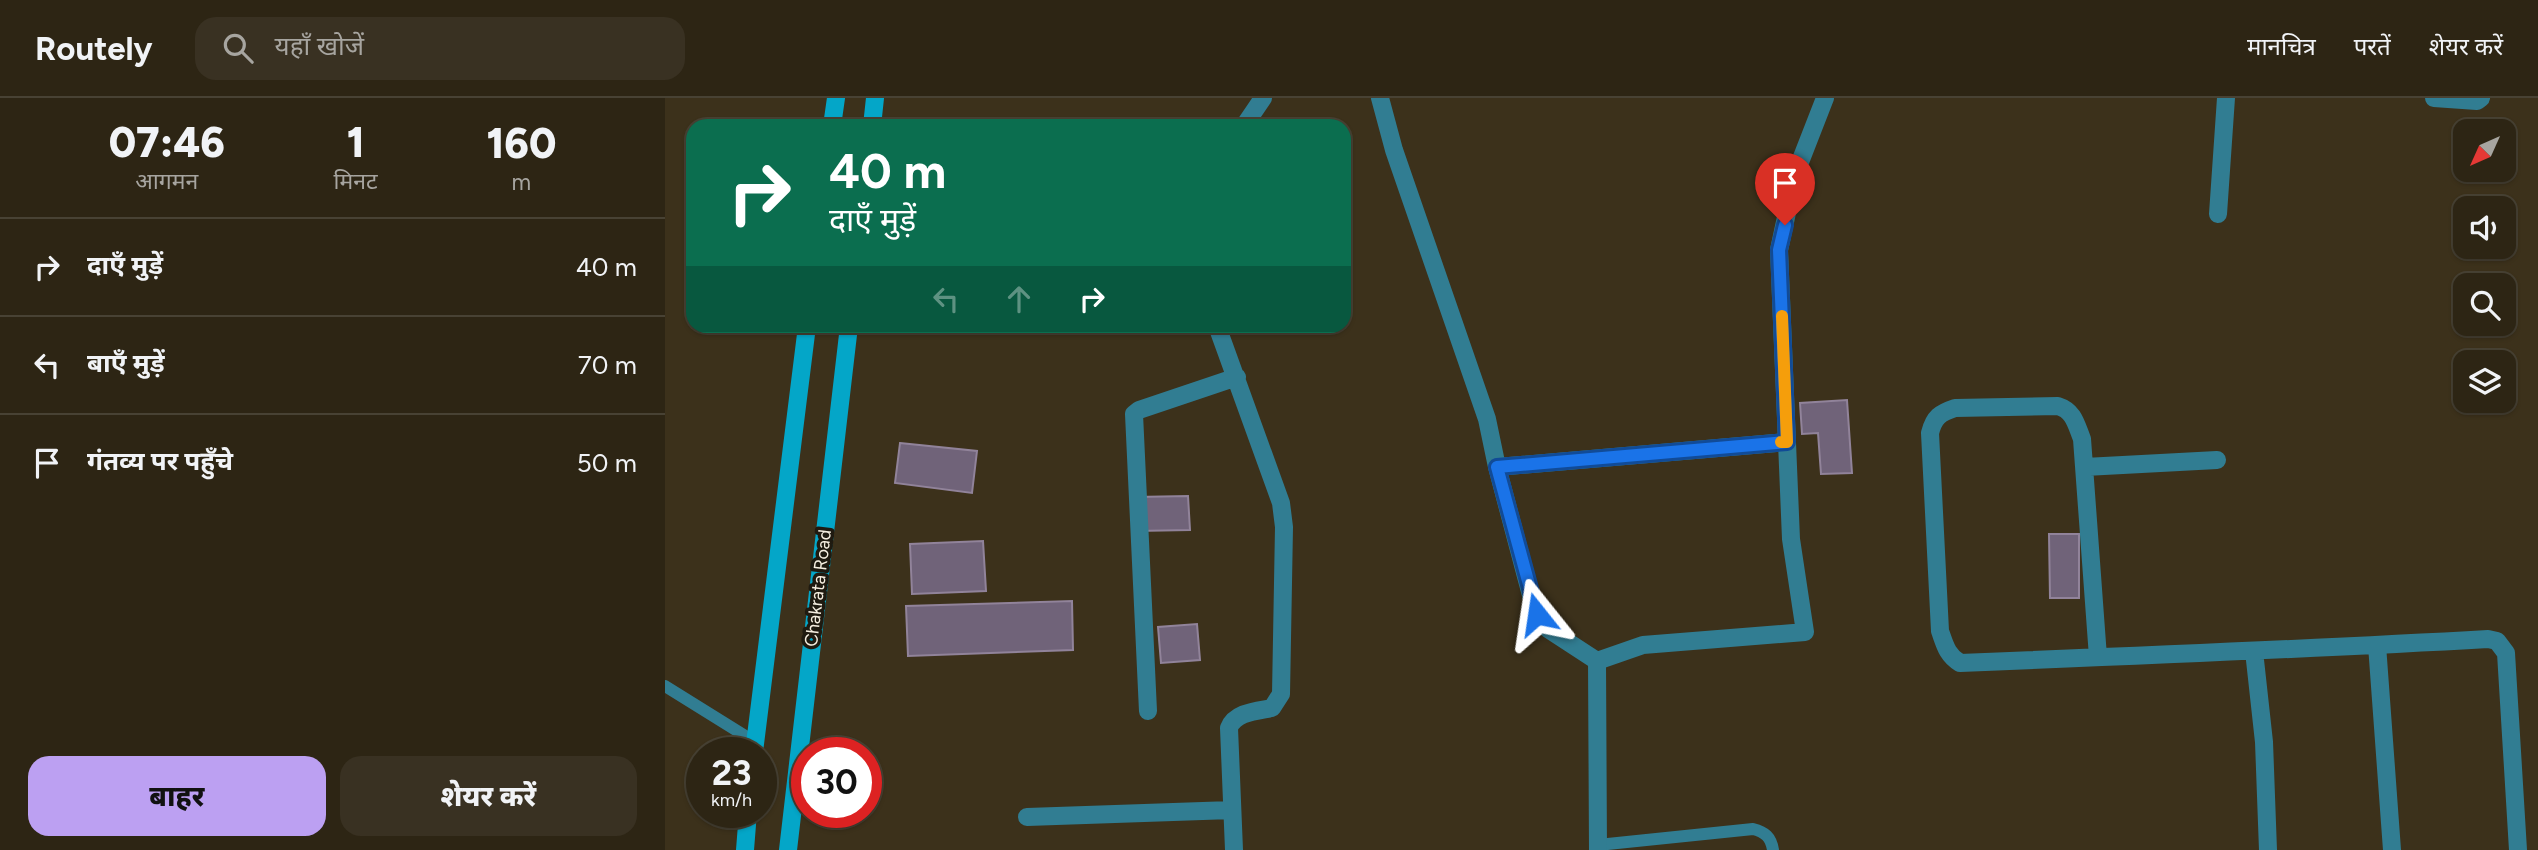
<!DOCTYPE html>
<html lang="hi">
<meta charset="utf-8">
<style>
body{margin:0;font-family:Figtree,"Noto Sans Devanagari",sans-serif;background:#393122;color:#f1f3f6;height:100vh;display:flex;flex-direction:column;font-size:26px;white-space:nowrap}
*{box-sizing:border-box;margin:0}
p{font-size:23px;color:#a7a5a0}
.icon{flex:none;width:38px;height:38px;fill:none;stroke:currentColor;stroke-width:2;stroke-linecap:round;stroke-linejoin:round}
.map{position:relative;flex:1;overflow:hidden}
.side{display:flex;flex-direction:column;background:#2d2514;width:665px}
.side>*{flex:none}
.hud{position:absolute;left:21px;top:21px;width:665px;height:214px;border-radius:21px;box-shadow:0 2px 5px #0004,0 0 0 2px #484234;background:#0b6e4f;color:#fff;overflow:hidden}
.needle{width:46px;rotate:225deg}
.tools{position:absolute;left:1788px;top:21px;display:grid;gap:14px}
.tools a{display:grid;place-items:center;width:63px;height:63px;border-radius:14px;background:#2d2514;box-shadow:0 2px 5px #0004,0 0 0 2px #484234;font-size:35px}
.speed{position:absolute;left:21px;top:639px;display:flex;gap:14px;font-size:35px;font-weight:700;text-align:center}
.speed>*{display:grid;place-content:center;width:91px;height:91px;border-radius:50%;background:#2d2514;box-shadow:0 2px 5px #0004,0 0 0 2px #484234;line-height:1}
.speed small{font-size:18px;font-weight:400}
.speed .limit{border:10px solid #d22;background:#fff;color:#111}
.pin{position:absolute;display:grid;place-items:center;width:60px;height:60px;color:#fff;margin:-72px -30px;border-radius:50% 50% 50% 0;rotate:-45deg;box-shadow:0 0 7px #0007}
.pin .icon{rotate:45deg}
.me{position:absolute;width:77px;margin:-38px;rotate:345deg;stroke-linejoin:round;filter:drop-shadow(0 0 5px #0008)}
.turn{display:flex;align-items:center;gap:24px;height:147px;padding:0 28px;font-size:32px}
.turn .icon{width:91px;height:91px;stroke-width:2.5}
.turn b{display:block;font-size:49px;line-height:60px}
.lanes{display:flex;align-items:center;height:66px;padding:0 28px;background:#0003;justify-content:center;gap:35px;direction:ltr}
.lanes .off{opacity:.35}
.eta{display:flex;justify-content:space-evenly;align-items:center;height:119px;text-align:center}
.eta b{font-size:42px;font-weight:800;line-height:49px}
.action{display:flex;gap:14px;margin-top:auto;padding:14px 28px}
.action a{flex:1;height:80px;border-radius:21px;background:#bca0f2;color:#111;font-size:28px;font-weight:800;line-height:80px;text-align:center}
.action a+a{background:#393122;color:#f1f3f6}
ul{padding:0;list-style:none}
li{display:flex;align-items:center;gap:21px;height:98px;padding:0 28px;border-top:2px solid #484234}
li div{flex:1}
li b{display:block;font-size:26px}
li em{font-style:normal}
header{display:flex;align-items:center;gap:42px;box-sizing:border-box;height:98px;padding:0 35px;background:#2d2514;border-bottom:2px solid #484234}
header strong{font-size:33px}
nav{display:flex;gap:38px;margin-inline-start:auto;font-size:24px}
.search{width:490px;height:63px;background:#393122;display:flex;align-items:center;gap:18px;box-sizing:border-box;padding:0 24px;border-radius:21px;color:#a7a5a0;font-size:26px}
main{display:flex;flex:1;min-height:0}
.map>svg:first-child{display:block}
.building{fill:#706379;stroke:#91839a;stroke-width:2}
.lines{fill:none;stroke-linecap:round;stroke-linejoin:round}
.lane{stroke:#317d92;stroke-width:12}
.street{stroke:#317d92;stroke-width:18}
.secondary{stroke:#04a6c8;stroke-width:18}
.route-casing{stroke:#114b97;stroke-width:18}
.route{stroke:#1a73e8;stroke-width:12}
.slow{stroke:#f59e0b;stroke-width:12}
.labels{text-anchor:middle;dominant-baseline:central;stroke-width:7;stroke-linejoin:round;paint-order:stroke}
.street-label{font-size:18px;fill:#f6efe1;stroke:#1f1a10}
</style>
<header>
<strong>Routely</strong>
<div class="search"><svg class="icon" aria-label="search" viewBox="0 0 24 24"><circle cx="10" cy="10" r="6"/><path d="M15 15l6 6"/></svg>यहाँ खोजें</div>
<nav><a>मानचित्र</a><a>परतें</a><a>शेयर करें</a></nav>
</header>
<main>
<section class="side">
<div class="eta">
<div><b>07:46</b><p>आगमन</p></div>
<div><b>1</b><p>मिनट</p></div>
<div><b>160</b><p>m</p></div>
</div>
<ul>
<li><svg class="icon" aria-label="right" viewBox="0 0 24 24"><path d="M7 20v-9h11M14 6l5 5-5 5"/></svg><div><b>दाएँ मुड़ें</b></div><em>40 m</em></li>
<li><svg class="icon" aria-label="left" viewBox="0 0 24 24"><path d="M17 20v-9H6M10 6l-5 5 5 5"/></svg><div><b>बाएँ मुड़ें</b></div><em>70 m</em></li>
<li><svg class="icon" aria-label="arrive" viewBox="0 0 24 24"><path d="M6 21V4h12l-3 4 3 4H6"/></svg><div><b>गंतव्य पर पहुँचे</b></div><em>50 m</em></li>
</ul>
<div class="action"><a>बाहर</a><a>शेयर करें</a></div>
</section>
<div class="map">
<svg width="1873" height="752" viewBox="0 0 1873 752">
<rect width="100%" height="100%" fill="#3c311b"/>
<!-- building -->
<path class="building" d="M1182 302 1187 375 1156 376 1153 335 1137 336 1135 305Z
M235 345 312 353 307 395 230 385Z
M523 398 525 432 471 433 470 399Z
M1384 436H1414V500H1385Z
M318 443 321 493 247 496 245 446Z
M407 503 408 552 243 558 241 508Z
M532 526 535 562 496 565 493 529Z"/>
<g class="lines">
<!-- lane -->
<path class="lane" d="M0 588 90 644
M933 747 1088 731C1100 734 1106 739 1108 752"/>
<!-- street -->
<path class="street" d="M715 0 729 52 822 321 832 369 871 516 883 531 932 563 933 752
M1769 0 1812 3 1816 0
M579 28 598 0
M1553 116 1561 0
M552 228 616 405 619 429 616 596 607 610C592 613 570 614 564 630L569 752
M832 369 1122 344
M1420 369 1552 362
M1712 547 1727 752
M1589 553 1599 644 1603 752
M1433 559 1417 341C1411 326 1409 313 1393 308L1290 310C1275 315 1269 319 1265 335L1275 533C1280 547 1282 557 1295 565 1471 558 1647 551 1823 541L1832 543 1841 555 1853 752
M932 563 978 547 1140 534 1126 441 1114 152 1130 77 1160 0
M483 613 469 316 474 312 572 279
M362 719 567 712"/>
<!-- secondary -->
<path class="secondary" d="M167 28 171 0
M207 28 210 0
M89 654 142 228
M80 752 83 714
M123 752 184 228"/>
</g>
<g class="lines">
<!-- route casing -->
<g class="route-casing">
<path id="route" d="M872 516 832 369 1122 344 1114 152 1120 127"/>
</g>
<!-- route -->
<use href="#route" class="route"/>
<!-- slow -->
<path class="slow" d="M1116 344H1122L1117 218"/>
</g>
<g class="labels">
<!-- street labels -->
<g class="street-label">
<text transform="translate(153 490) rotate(-83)">Chakrata Road</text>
</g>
</g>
</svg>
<div class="tools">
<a><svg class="needle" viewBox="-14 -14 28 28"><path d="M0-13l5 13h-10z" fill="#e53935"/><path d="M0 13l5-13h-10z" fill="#a7a5a0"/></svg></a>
<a><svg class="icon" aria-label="sound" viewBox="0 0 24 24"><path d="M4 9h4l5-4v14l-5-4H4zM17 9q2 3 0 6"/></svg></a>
<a><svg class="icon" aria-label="search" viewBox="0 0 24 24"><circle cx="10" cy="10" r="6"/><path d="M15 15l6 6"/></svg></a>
<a><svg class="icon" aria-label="layers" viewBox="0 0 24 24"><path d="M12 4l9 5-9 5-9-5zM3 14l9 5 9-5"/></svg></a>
</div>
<div class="speed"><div>23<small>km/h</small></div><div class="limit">30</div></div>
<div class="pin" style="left:1120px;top:127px;background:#d93025"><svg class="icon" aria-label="arrive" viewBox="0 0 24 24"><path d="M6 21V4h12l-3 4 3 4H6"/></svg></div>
<svg class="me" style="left:872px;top:516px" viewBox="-20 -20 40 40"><path d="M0-17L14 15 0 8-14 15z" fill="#1a73e8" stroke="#fff" stroke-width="4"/></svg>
<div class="hud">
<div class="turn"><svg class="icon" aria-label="right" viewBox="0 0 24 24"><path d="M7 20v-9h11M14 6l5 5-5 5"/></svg><div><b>40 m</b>दाएँ मुड़ें</div></div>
<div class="lanes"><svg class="icon off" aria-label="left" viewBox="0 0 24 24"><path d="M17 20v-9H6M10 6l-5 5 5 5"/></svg><svg class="icon off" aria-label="ahead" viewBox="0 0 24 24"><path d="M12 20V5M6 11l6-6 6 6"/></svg><svg class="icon" aria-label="right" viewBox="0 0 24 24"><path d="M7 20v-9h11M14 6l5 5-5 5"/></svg></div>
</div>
</div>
</main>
